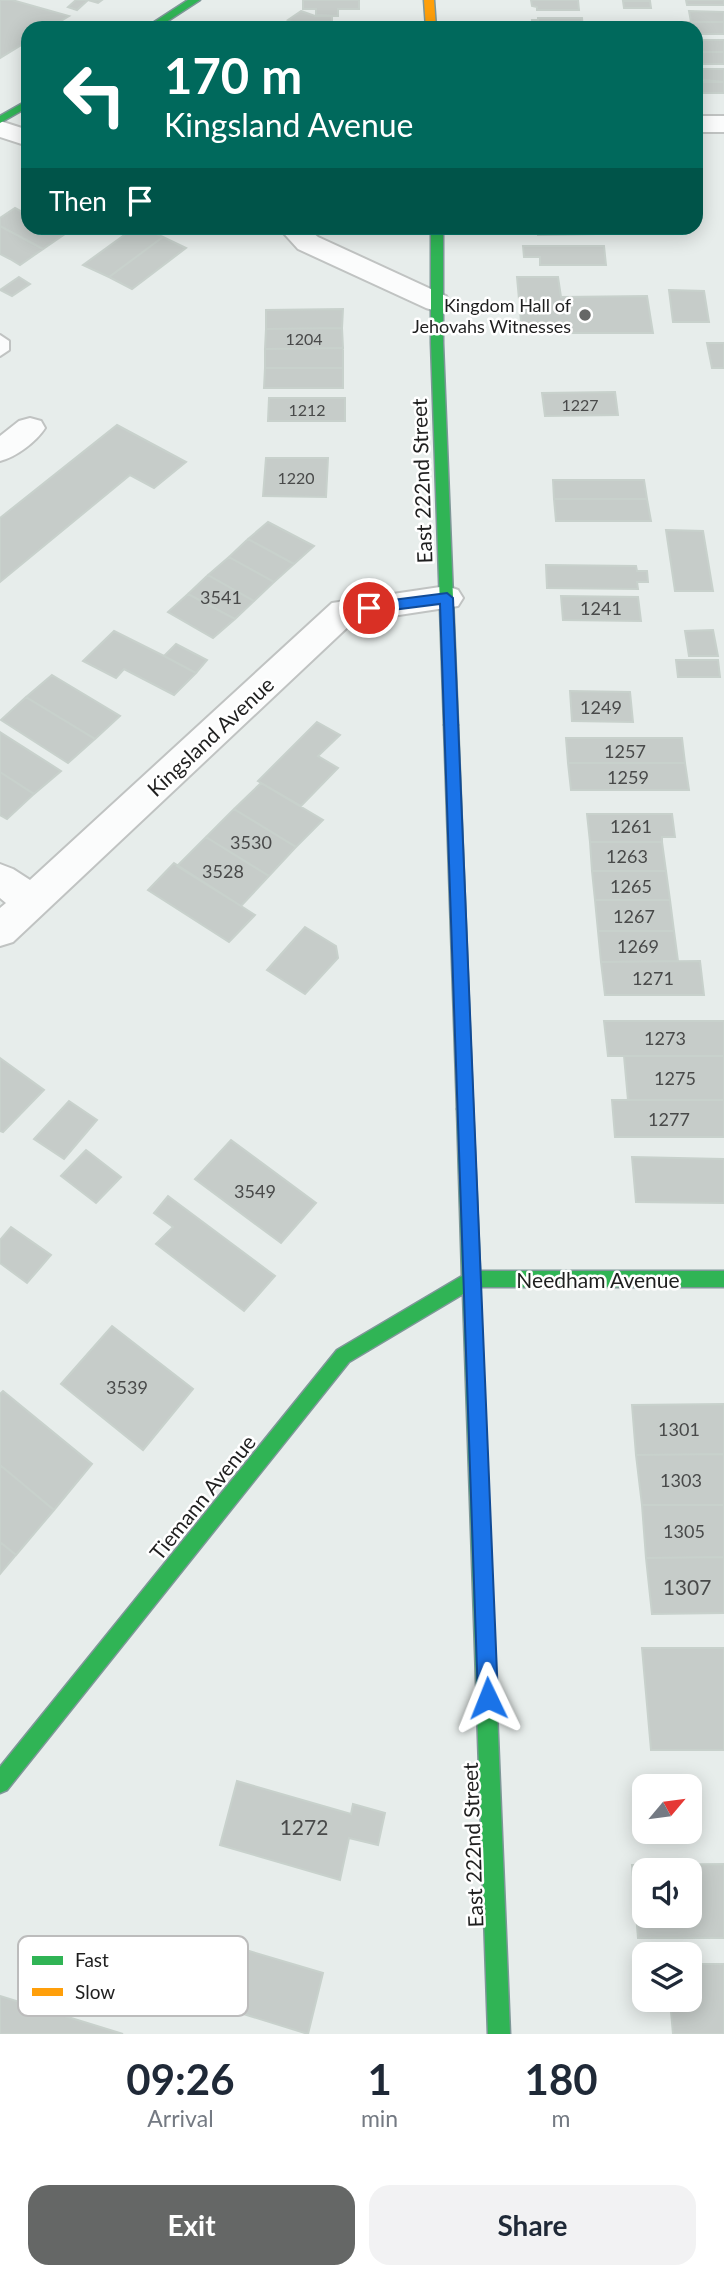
<!DOCTYPE html>
<style>
body{margin:0;font-family:Lato,sans-serif;background:#f2f2f3;color:#1f2937;height:100vh;display:flex;flex-direction:column;font-size:26px;white-space:nowrap}
*{box-sizing:border-box;margin:0}
p{font-size:23px;color:#747a83}
.icon{flex:none;width:38px;height:38px;fill:none;stroke:currentColor;stroke-width:2;stroke-linecap:round;stroke-linejoin:round}
.map{position:relative;height:2034px;overflow:hidden}
.sheet{display:flex;flex-direction:column;background:#fff;flex:1}
.sheet>*{flex:none}
.top-card{position:absolute;left:21px;top:21px;width:682px;height:214px;border-radius:21px;box-shadow:0 4px 18px #0003;background:#00695c;color:#fff;overflow:hidden}
.needle{width:46px;rotate:61deg}
.fabs{position:absolute;left:632px;top:1774px;display:grid;gap:14px}
.fabs a{display:grid;place-items:center;width:70px;height:70px;border-radius:14px;background:#fff;box-shadow:0 4px 18px #0003;font-size:35px}
.pin{position:absolute;display:grid;place-items:center;width:60px;height:60px;color:#fff;margin:-30px;border:4px solid #fff;border-radius:50%;box-shadow:0 2px 7px #0007}
.me{position:absolute;width:77px;margin:-38px;rotate:358deg;stroke-linejoin:round;filter:drop-shadow(0 0 5px #0008)}
.turn{display:flex;align-items:center;gap:24px;height:147px;padding:0 28px;font-size:32px}
.turn .icon{width:91px;height:91px;stroke-width:2.5}
.turn b{display:block;font-size:49px;line-height:60px}
.then{display:flex;align-items:center;height:66px;padding:0 28px;background:#0003;gap:14px;font-size:26px}
.eta{display:flex;justify-content:space-evenly;align-items:center;height:119px;text-align:center}
.eta b{font-size:42px;font-weight:700;line-height:49px}
.primary-button{display:flex;gap:14px;margin-top:auto;padding:14px 28px}
.primary-button a{flex:1;height:80px;border-radius:21px;background:#656766;color:#fff;font-size:28px;font-weight:700;line-height:80px;text-align:center}
.primary-button a+a{background:#f2f2f3;color:#1f2937}
.map>svg:first-child{display:block}
.building{fill:#c6ccc9;stroke:#c8d1cc;stroke-width:2;fill-rule:evenodd}
.lines{fill:none;stroke-linecap:round;stroke-linejoin:round}
.lane-casing{stroke:#c0c3c2;stroke-width:4}
.street-casing{stroke:#c0c3c2;stroke-width:4}
.fast-casing{stroke:#7e9798;stroke-width:3}
.slow-casing{stroke:#7e9798;stroke-width:3}
.lane{fill:#fbfcfc;fill-rule:evenodd}
.street{fill:#fbfcfc;fill-rule:evenodd}
.fast{fill:#30b455;fill-rule:evenodd}
.slow{fill:#ff9f0a;fill-rule:evenodd}
.route{fill:#1a73e8;stroke:#114b97;stroke-width:2}
.poi-dot{fill:#656766;stroke:#fff;stroke-width:2.5}
.labels{text-anchor:middle;dominant-baseline:central;stroke-width:5;stroke-linejoin:round;paint-order:stroke}
.far-number-label{font-size:16px;fill:#494a4a}
.far-poi-label{font-size:18px;fill:#1f1f1f;stroke:#fff;text-anchor:end}
.number-label{font-size:18px;fill:#494a4a}
.street-label{font-size:21px;fill:#1f1f1f;stroke:#fff}
.near-number-label{font-size:21px;fill:#494a4a}
.key{fill:#fff;stroke:#bcbcbc;stroke-width:2}
.key-label{font-size:19px;fill:#1f1f1f}
</style>
<div class="map">
<svg width="724" height="2034" viewBox="0 0 724 2034">
<rect width="100%" height="100%" fill="#e7edeb"/>
<!-- building -->
<path class="building" d="M0 0H12L69 16 49 28H28V41L0 58Z
M76 0H102L98 3 88 0 77 10 68 7Z
M303 0H359V9H338V16L316 15V9H303Z
M531 0H578L579 10H537V7L532 6Z
M686 0H724V5H687Z
M623 1H650L651 8H624Z
M301 11 315 16H332V28H290L296 23 288 20Z
M689 11 724 12V22H691Z
M538 18H582L583 28H533L532 20H538Z
M679 22H724V34H696V28H680Z
M696 40H724V52H697Z
M697 52H724V64H699Z
M696 69H724V82L696 79Z
M703 82H724V93H696V83Z
M15 208 28 215V228H52L65 234 43 249 0 226V218Z
M0 226 43 249 20 265 10 259 0 254Z
M134 228H143L163 237 109 277 83 265Z
M537 228H594L595 234 538 235Z
M163 237 186 248 132 289 109 277Z
M523 246H604L606 265H540V257H524Z
M19 277 30 284 12 296 0 290Z
M517 277H558L561 297 647 296 653 333H522Z
M669 290 704 291 709 322H673Z
M343 309 342 328 266 329V310Z
M342 328 343 348 265 349 266 329Z
M707 343H724V368H712Z
M343 348V368H265V349Z
M265 368H343V388H264Z
M615 392 618 415 545 416 542 393Z
M269 398H345V421H268Z
M117 425 186 462 154 488 130 475 0 582V518Z
M266 458H328L326 497 263 496Z
M553 480H644L647 499H554Z
M554 499H647L651 521H556Z
M268 522 314 546 294 564 248 539Z
M666 530 703 531 713 591H675Z
M248 539 294 564 274 582 229 557Z
M229 557 274 582 254 601 208 575Z
M546 565 636 566 637 571H647L648 582H637L638 589 547 588Z
M208 575 254 601 235 619 188 594Z
M188 594 235 619 213 638 168 612Z
M561 596 638 597 641 621 563 620Z
M713 630 718 656H689L685 631Z
M114 631 164 656 196 673 174 695 124 669 116 678 83 661Z
M176 644 207 660 196 673 164 656Z
M676 660H718L720 677H678Z
M52 675 120 716 95 739 26 697Z
M570 691 630 692 633 722 572 721Z
M26 697 95 739 68 763 1 720Z
M317 722 340 735 318 756 338 768 301 806 258 781Z
M0 732 61 771 34 794 0 772Z
M566 738H682L685 763H568Z
M568 763H685L689 790H571Z
M0 772 34 794 7 819 0 815Z
M261 783 323 820 296 847 234 809Z
M234 809 296 847 269 876 206 837Z
M587 814H672L675 837H662V842H590Z
M206 837 269 876 241 906 177 866Z
M590 842H662L666 871H592Z
M174 863 255 915 229 942 148 890Z
M592 871H666L670 900H595Z
M595 900H670L674 931H598Z
M305 927 336 946 338 958 305 994 267 970Z
M598 931H674L678 961 601 962Z
M700 961 704 995H605L601 962Z
M604 1021H724V1056H608Z
M624 1056H724V1100H628Z
M0 1058 44 1090 3 1132 0 1131Z
M612 1100H724V1137H615Z
M69 1101 97 1120 64 1159 34 1139Z
M231 1140 316 1203 281 1243 195 1179Z
M86 1150 121 1177 96 1203 61 1176Z
M632 1157 724 1159V1203L636 1202Z
M168 1196 275 1276 244 1311 156 1244 173 1227 154 1213Z
M11 1227 51 1255 27 1283 0 1263V1240Z
M112 1326 193 1389 143 1450 61 1384Z
M3 1391 92 1464 54 1510 0 1465V1394Z
M724 1404V1454L636 1455 632 1405Z
M724 1454V1505H642L636 1455Z
M0 1465 54 1510 16 1555 0 1542Z
M642 1505H724V1557L646 1558Z
M0 1542 16 1555 0 1574Z
M724 1557V1613L652 1614 646 1558Z
M642 1648H724V1750H651Z
M237 1781 351 1814 353 1804 385 1813 378 1845 349 1838 340 1880 220 1845Z
M724 1864V1938H638L632 1865ZM644 1871H690V1916H644Z
M209 1939 323 1973 308 2034 179 1994 190 1952 205 1957Z
M690 1964H724V2034H673L670 2000H690Z
M0 1996 123 2034H0Z"/>
<g class="lines">
<!-- lane casing -->
<g class="lane-casing">
<path id="lane" d="M0 335 9 341V350L0 356Z"/>
</g>
<!-- street casing -->
<g class="street-casing">
<path id="street" d="M696 116H724V132H696Z
M0 121 28 130V146L0 137Z
M279 228H307L318 237 446 296 450 302 446 308 436 311 426 308 298 249Z
M30 418 41 421 45 428C36 442 16 457 0 461V436L19 421Z
M447 586 458 590 463 598 458 606 353 622 13 942 0 946V908L6 903 0 898V864L13 869 30 880 332 603Z"/>
</g>
<!-- fast casing -->
<g class="fast-casing">
<path id="fast" d="M188 0H200L157 28H145Z
M28 100V107L0 123V116Z
M431 228H443V343L458 725 451 730 444 725 431 343Z
M465 1102 471 1104 473 1109 480 1271H724V1287H480L510 2034H488L463 1294 349 1362 7 1790 0 1793V1767L337 1350 462 1276 457 1109 459 1104Z"/>
</g>
<!-- slow casing -->
<g class="slow-casing">
<path id="slow" d="M424 0H434L436 28H426Z
M451 720 458 725 473 1109 471 1114 465 1116 459 1114 457 1109 444 725Z"/>
</g>
<!-- lane -->
<use href="#lane" class="lane"/>
<!-- street -->
<use href="#street" class="street"/>
<!-- fast -->
<use href="#fast" class="fast"/>
<!-- slow -->
<use href="#slow" class="slow"/>
</g>
<!-- route -->
<path class="route" d="M447 593 453 598 498 1698 495 1705 488 1708 480 1705 478 1698 440 604 369 613 363 608 369 603Z"/>
<!-- markers -->
<circle class="poi-dot" cx="585" cy="315" r="7"/>
<g class="labels">
<!-- far-number labels -->
<g class="far-number-label">
<text x="304" y="338">1204</text>
<text x="580" y="404">1227</text>
<text x="307" y="409">1212</text>
<text x="296" y="477">1220</text>
</g>
<!-- far-poi labels -->
<g class="far-poi-label">
<text x="571" y="305">Kingdom Hall of<tspan x="571" dy="21">Jehovahs Witnesses</tspan></text>
</g>
<!-- number labels -->
<g class="number-label">
<text x="221" y="597">3541</text>
<text x="601" y="608">1241</text>
<text x="601" y="707">1249</text>
<text x="625" y="751">1257</text>
<text x="628" y="777">1259</text>
<text x="631" y="826">1261</text>
<text x="251" y="842">3530</text>
<text x="627" y="856">1263</text>
<text x="223" y="871">3528</text>
<text x="631" y="886">1265</text>
<text x="634" y="916">1267</text>
<text x="638" y="946">1269</text>
<text x="653" y="978">1271</text>
<text x="665" y="1038">1273</text>
<text x="675" y="1078">1275</text>
<text x="669" y="1119">1277</text>
<text x="255" y="1191">3549</text>
<text x="127" y="1387">3539</text>
<text x="679" y="1429">1301</text>
<text x="681" y="1480">1303</text>
<text x="684" y="1531">1305</text>
</g>
<!-- street labels -->
<g class="street-label">
<text transform="translate(421 481) rotate(-92)">East 222nd Street</text>
<text transform="translate(210 736) rotate(-43)">Kingsland Avenue</text>
<text x="598" y="1279">Needham Avenue</text>
<text transform="translate(202 1497) rotate(-51)">Tiemann Avenue</text>
<text transform="translate(472 1845) rotate(-92)">East 222nd Street</text>
</g>
<!-- near-number labels -->
<g class="near-number-label">
<text x="687" y="1586">1307</text>
<text x="304" y="1826">1272</text>
</g>
</g>
<!-- legend -->
<rect x="18" y="1936" width="230" height="80" rx="10" class="key"/>
<rect x="32" y="1956" width="31" height="9" fill="#30b455"/>
<rect x="32" y="1988" width="31" height="8" fill="#ff9f0a"/>
<g class="key-label">
<text x="75" y="1967">Fast</text>
<text x="75" y="1999">Slow</text>
</g>
</svg>
<div class="fabs">
<a><svg class="needle" viewBox="-14 -14 28 28"><path d="M0-13l5 13h-10z" fill="#e53935"/><path d="M0 13l5-13h-10z" fill="#747a83"/></svg></a>
<a><svg class="icon" aria-label="sound" viewBox="0 0 24 24"><path d="M4 9h4l5-4v14l-5-4H4zM17 9q2 3 0 6"/></svg></a>
<a><svg class="icon" aria-label="layers" viewBox="0 0 24 24"><path d="M12 4l9 5-9 5-9-5zM3 14l9 5 9-5"/></svg></a>
</div>
<div class="pin" style="left:369px;top:608px;background:#d93025"><svg class="icon" aria-label="arrive" viewBox="0 0 24 24"><path d="M6 21V4h12l-3 4 3 4H6"/></svg></div>
<svg class="me" style="left:488px;top:1698px" viewBox="-20 -20 40 40"><path d="M0-17L14 15 0 8-14 15z" fill="#1a73e8" stroke="#fff" stroke-width="4"/></svg>
<div class="top-card">
<div class="turn"><svg class="icon" aria-label="left" viewBox="0 0 24 24"><path d="M17 20v-9H6M10 6l-5 5 5 5"/></svg><div><b>170 m</b>Kingsland Avenue</div></div>
<div class="then">Then<svg class="icon" aria-label="arrive" viewBox="0 0 24 24"><path d="M6 21V4h12l-3 4 3 4H6"/></svg></div>
</div>
</div>
<section class="sheet">
<div class="eta">
<div><b>09:26</b><p>Arrival</p></div>
<div><b>1</b><p>min</p></div>
<div><b>180</b><p>m</p></div>
</div>
<div class="primary-button"><a>Exit</a><a>Share</a></div>
</section>
